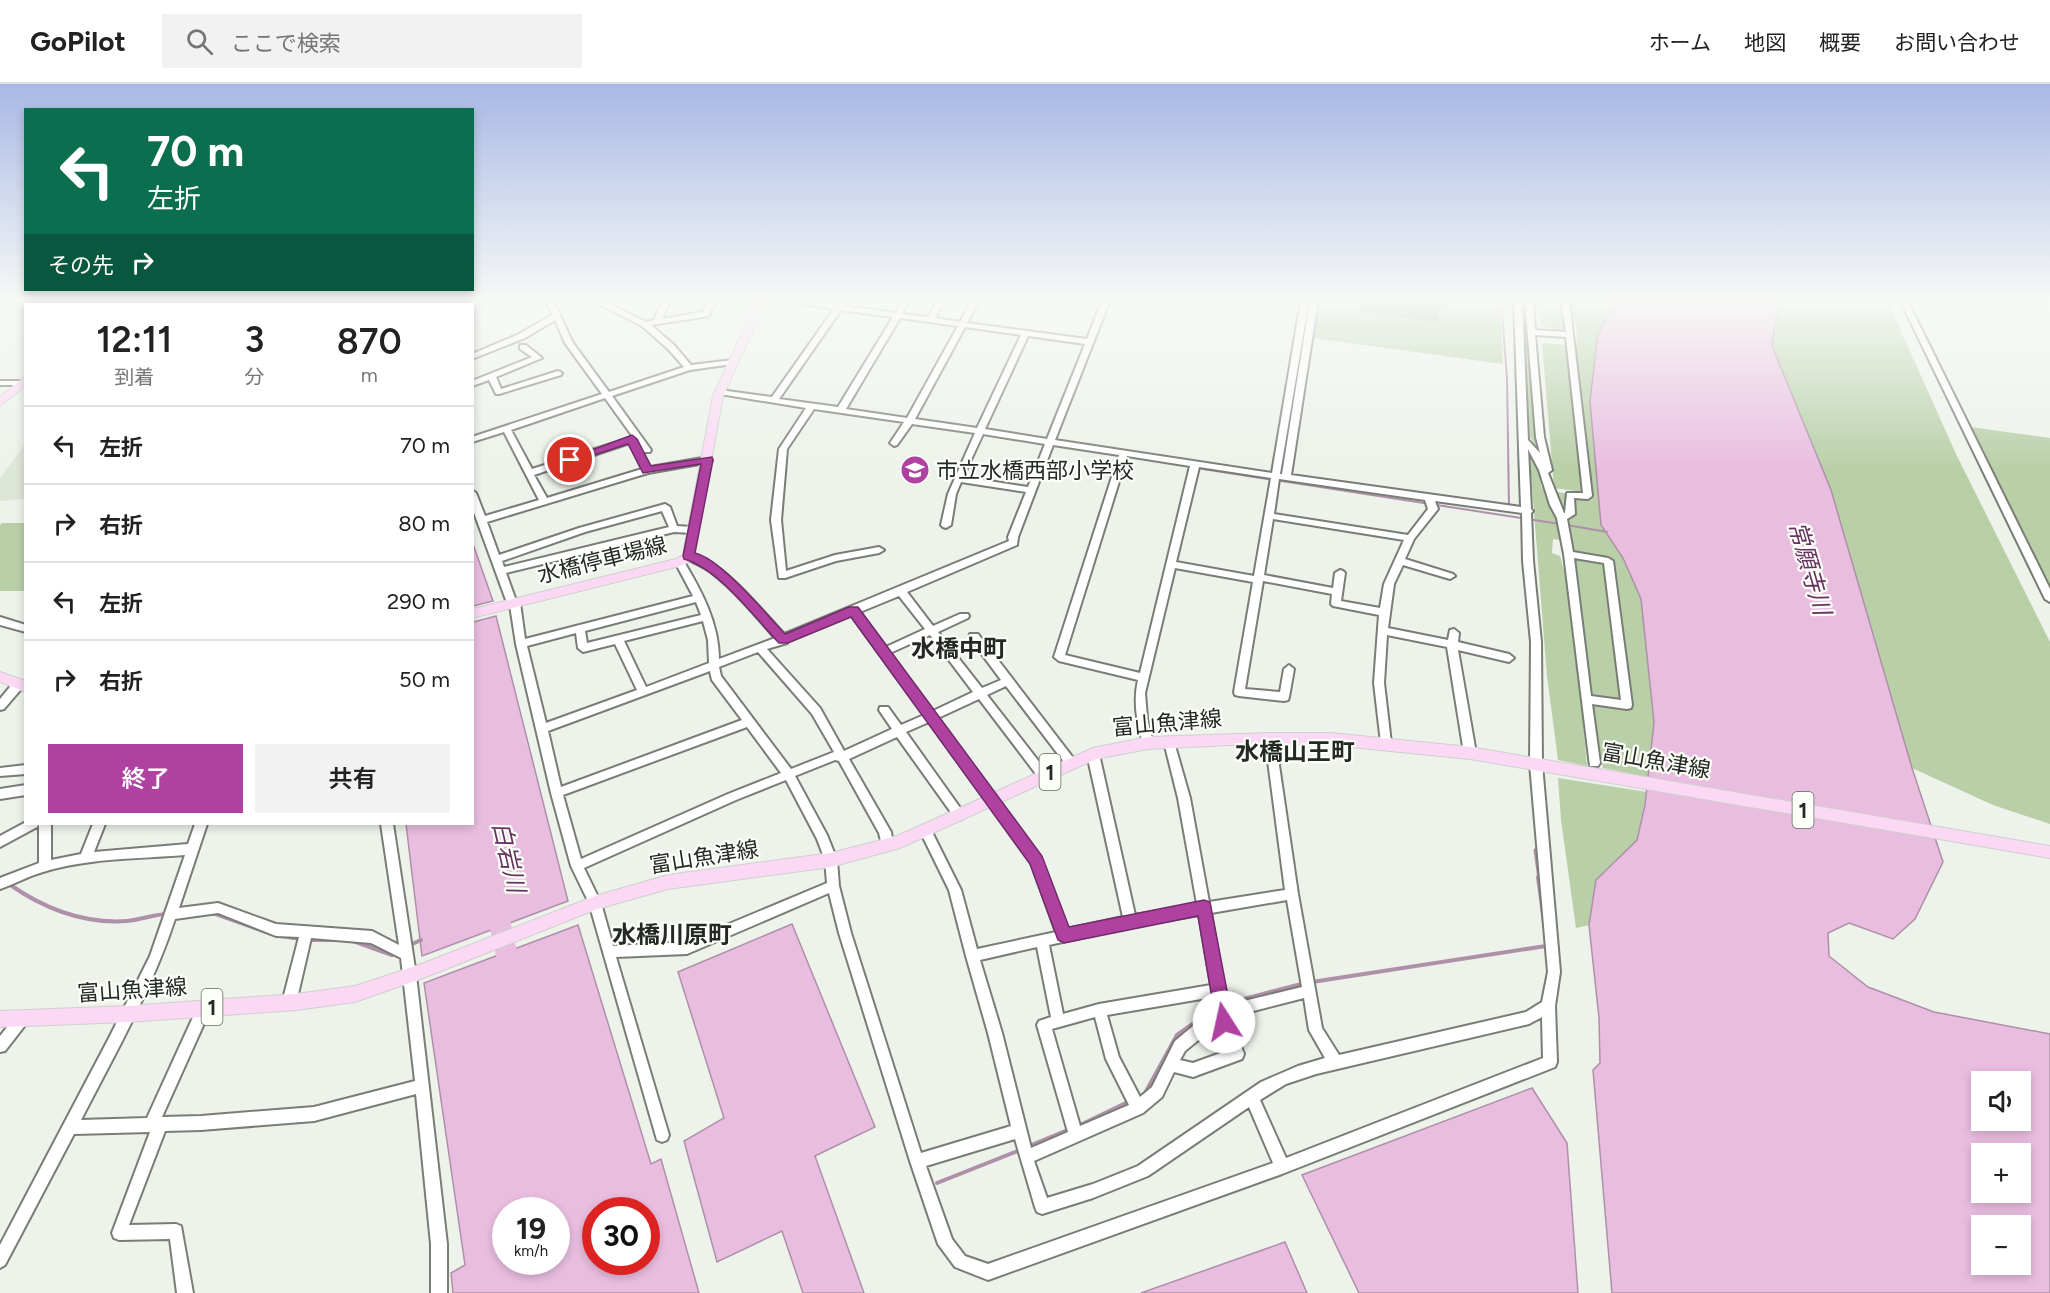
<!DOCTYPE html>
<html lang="ja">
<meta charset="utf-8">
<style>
body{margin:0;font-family:Figtree,"Noto Sans JP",sans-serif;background:#f2f2f2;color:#222;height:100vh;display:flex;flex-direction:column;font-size:22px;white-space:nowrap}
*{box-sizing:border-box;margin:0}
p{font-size:20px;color:#767676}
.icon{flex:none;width:33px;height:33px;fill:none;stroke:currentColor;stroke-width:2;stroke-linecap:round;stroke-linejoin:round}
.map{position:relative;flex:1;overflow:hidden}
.sheet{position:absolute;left:24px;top:219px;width:450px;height:522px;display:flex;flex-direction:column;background:#fff;border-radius:0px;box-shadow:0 3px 9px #0003}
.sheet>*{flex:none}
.banner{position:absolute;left:24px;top:24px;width:450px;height:183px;border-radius:0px;box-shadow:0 3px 9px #0003;background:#0b6e4f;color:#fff;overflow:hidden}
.controls{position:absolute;left:1971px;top:987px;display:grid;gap:12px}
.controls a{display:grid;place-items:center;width:60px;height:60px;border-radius:0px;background:#fff;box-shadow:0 3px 9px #0003;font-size:30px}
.speed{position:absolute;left:492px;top:1113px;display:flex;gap:12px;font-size:30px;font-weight:700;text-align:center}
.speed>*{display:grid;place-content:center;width:78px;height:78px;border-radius:50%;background:#fff;box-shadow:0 3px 9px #0003;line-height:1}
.speed small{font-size:15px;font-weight:400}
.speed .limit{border:9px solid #d22;background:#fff;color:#111}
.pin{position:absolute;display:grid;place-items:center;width:51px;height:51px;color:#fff;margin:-26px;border:3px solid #fff;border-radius:50%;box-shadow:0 2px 6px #0007}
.me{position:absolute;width:66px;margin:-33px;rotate:350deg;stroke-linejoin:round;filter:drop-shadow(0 0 4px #0008)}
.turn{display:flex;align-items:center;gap:21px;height:126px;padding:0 24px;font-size:27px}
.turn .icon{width:78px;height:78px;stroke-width:2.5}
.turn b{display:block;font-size:42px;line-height:51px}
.then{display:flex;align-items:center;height:57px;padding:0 24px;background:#0003;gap:12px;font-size:22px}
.eta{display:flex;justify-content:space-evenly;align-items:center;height:102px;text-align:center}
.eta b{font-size:36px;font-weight:600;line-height:42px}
.button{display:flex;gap:12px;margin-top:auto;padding:12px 24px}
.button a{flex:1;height:69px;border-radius:0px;background:#af42a1;color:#fff;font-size:24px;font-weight:600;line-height:69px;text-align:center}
.button a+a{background:#f2f2f2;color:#222}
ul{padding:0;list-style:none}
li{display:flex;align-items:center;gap:18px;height:78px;padding:0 24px;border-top:2px solid #e0e0e0}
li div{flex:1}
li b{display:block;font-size:22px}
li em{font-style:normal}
header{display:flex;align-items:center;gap:36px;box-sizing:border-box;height:84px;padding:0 30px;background:#fff;border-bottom:2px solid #e0e0e0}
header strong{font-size:28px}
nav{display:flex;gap:33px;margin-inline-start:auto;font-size:21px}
.search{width:420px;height:54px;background:#f2f2f2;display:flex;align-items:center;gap:15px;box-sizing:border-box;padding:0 21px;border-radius:0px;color:#767676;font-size:22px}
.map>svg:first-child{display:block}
.built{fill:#dee6d7}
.green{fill:#b8cfa7}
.water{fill:#e9bde0;stroke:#ae90a8;stroke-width:1.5;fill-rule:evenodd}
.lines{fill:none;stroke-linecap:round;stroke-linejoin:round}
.stream-far2{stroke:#ae90a8;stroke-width:2}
.stream-far1{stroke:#ae90a8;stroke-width:3}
.stream{stroke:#ae90a8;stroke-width:4}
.river{fill:#e9bde0;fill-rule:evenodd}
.minor-casing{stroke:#787d75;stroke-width:4}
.major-casing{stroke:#cfd0cf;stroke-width:2}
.minor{fill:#fff;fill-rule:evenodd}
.major{fill:#fbd9f4;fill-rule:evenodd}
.wall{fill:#9da19a}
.building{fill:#b6bbb3;stroke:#7f837d;stroke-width:1.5}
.route{fill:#af42a1;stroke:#722b69;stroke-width:1.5}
.labels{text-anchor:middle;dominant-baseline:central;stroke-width:4.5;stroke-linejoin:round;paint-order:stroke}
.shield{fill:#fbfff8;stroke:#666864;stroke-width:1.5}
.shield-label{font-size:21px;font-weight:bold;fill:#262825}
.poi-label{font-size:22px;fill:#262825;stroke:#fbfff8;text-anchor:start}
.street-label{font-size:22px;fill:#262825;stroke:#fbfff8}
.water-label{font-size:24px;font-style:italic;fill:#683360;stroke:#fbfff8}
.neighbourhood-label{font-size:24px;font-weight:bold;fill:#262825;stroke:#fbfff8}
</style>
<header>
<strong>GoPilot</strong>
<div class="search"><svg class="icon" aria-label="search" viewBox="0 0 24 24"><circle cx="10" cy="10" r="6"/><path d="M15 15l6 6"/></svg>ここで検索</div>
<nav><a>ホーム</a><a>地図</a><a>概要</a><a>お問い合わせ</a></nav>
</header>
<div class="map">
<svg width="2050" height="1209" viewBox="0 0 2050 1209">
<rect width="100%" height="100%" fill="#edf2ea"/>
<!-- built -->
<path class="built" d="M25 360V415L0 417V394Z"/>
<!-- green -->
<path class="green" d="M1319 216H1500L1503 280 1313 254Z
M1521 216H1526L1542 377 1530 353Z
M1536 216H1562L1566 246 1542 243Z
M1571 216H1616L1598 250 1591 327 1601 441 1623 474 1641 515 1654 638 1648 693 1603 684 1592 620 1632 624 1611 474 1573 467 1571 458 1553 455 1552 469 1560 472 1570 509 1576 559 1587 682 1558 676 1547 592 1529 365 1537 381 1542 405 1590 414 1576 271 1577 251Z
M1775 216H1887L1956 370 2050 558V740L1993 721 1912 684 1832 409 1772 262 1777 226Z
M1542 259 1567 261 1583 408 1554 404Z
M1970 343 2050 354V503Z
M2 439H25V507H0V441Z
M1575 475 1605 480 1623 617 1589 613Z
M1558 694 1647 708 1637 756 1596 796 1589 841 1576 844 1561 736Z"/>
<!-- water -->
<path class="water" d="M169 216H260L271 220H160Z
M1616 216H1775L1777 226 1772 262 1831 406 1912 684 1943 778 1915 835 1893 855 1849 839 1828 849 1829 872 1868 903 1934 928 2050 950V1209H1612L1593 986 1600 979 1599 934 1589 841 1596 796 1637 756 1645 721 1654 638 1641 515 1623 474 1601 441 1590 317 1598 250ZM1982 998H2020V1036H1982ZM1982 1070H2020V1108H1982ZM1982 1142H2020V1180H1982Z
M473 460 493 517 473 522H472Z
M496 532 568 817 422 872 406 740H472L473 538Z
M792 840 875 1043 815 1072 864 1209H803L782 1147 717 1178 684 1057 724 1034 678 888Z
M578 841 651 1080 661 1075 699 1209H453L451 1189 465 1181 424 899ZM506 1126H556V1178H506ZM596 1126H646V1178H596Z
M1532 1004 1567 1059 1578 1209H1359L1302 1091Z
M1285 1158 1307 1209H1141Z"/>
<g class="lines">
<!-- stream-far2 -->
<path class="stream-far2" d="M1501 216 1507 294 1509 424
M0 302 10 301
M1203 385 1560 440
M1281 392 1310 216
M1567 441 1607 448"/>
<!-- stream-far1 -->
<path class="stream-far1" d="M1535 766 1539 795"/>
<!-- stream -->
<path class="stream" d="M1538 793 1544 838
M9 800C43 824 84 840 127 837 141 836 154 830 168 830
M213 829 275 851
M281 852 301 855
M308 856H340
M353 857 392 871 394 869
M408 862 421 856
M1312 898 1546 862V860
M1225 920 1305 899
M1144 1011 1177 951 1218 922
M1076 1043 1130 1017
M1029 1062 1070 1045
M937 1099 1020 1066"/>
<!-- river -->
<path class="river" d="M496 812 503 814 507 821 522 891 519 898 511 901 503 898 500 891 485 821 489 814Z"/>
<!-- minor casing -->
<g class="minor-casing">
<path id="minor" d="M296 216H307L313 220H304Z
M546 216H553L573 259 609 308 684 283 668 265 642 242 591 216H601L646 238 654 236 664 216H671L662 235 703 228 709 216H716L709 232 651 241 674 261 691 281 733 276 737 278 733 280 690 286 612 312 651 366 650 368H644L639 362 650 383 708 373 712 376 711 378 648 389 487 438 499 471 579 444 665 420 670 423 677 442 692 443 697 446 692 449 674 448 506 489 515 514 520 519 525 555 693 512 675 478 680 475 683 476C701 506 719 539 719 575L775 554C755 531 736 508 712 489 704 482 692 479 684 473L686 471C715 467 765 530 784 550L1009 457 1008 453 1026 408 961 398 956 410 951 441 946 444 943 443 941 441 948 410 975 349 912 340 897 361 894 362 890 359 904 338 814 325 787 365 781 436 786 487 835 471 879 463 884 466 879 469 836 477 785 494H779L771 436 779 365 806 324 720 310 716 308 720 306 772 313 834 225 785 216H807L837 221 840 216H847L844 222 896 229 903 216H910L902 230 928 233 938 216H945L935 234 960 238 972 216H979L967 239 1087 255 1102 216H1110L1055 356 1272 389 1301 216H1309L1280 390H1282L1310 216H1318L1291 391 1521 423 1514 216H1522L1528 356 1540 369 1536 353 1525 216H1533L1535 246 1566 248 1561 216H1569L1592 412 1588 415 1574 414 1575 430 1567 435 1573 468 1608 474 1613 477 1632 621 1631 624 1627 625 1592 620 1600 679 1598 682H1590L1564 470 1557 434 1550 421 1539 386 1528 365 1531 425 1533 427 1531 429 1533 477 1541 558 1542 680 1560 888 1555 922 1557 978 1555 983 1282 1090 988 1196 955 1183 938 1160 910 1077 839 849 829 809 687 870 616 873 669 1051 667 1056 662 1058 657 1056 589 819 571 782 551 709 516 560 510 521 506 516 472 423V406L476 409 485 432 539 416 504 348 472 358V353L602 310 565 259 555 236 525 254 472 275V270L519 250 552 231ZM841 226 893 233 838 323 779 315ZM900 234 958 242 907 334 846 325ZM965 243 1021 251 977 344 915 335ZM1535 251 1566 253 1583 409H1567L1565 429H1564L1548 389 1552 386 1544 353ZM1028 252 1085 260 1047 355 985 345ZM605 314 633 353 532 385 511 346ZM983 350 1045 360 1028 403 963 393ZM630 359 642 385 547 414 534 391ZM1053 361 1119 371 1054 573 1059 577 1138 596C1133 618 1137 638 1143 659L1144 662H1152L1153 659 1147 634 1145 609 1175 484 1253 498 1234 608 1235 611 1239 612 1284 617 1288 616 1289 613 1294 585 1289 581 1284 585 1280 608 1245 605 1263 497 1332 510 1331 520 1333 522 1379 531 1374 599 1381 659 1382 662H1390L1391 659 1384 599 1387 551 1447 563 1464 669 1466 672H1474L1476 669 1458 566 1509 578 1514 574 1509 570 1458 558 1459 549 1454 545 1450 546 1448 556 1388 544 1394 500 1403 481 1450 495 1455 492 1453 490 1405 475 1414 455 1438 425 1435 417 1522 429 1523 477 1531 558 1530 680 1548 888 1542 918 1526 928 1339 971 1322 944 1298 810 1275 654 1274 651H1266L1265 654 1285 806 1209 818 1190 714 1174 658 1173 655H1165L1164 658 1178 714 1197 820 1135 831 1099 670 1097 667H1089L1087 670 1123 833 1067 845 1040 773 938 634 979 615 1039 694 1043 696 1047 694 1049 691 1047 688 987 611 1006 602 1067 682H1075L1077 679 978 550H970L969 553 1001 596 982 604 938 548 968 534 969 532 968 530H960L933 542 907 508 1017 461 1018 453ZM1127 372 1190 382 1140 589 1065 571ZM1199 383 1271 394 1254 492 1176 478ZM1279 395 1425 416 1428 425 1408 451 1274 430ZM662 427 669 443 504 483 502 477 585 448ZM1273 435 1404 456 1384 500 1380 524 1341 517 1345 489 1343 487 1340 486 1335 489 1333 504 1264 491ZM1574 474 1604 479 1621 616 1591 612ZM899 512 925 545 886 563 860 528ZM696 518 701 531 587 559 585 547ZM851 531 924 631 901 641 888 623H880L879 626 892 645 844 667 820 624 767 565 787 559 788 556ZM703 537 708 556 709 579 646 603 624 557ZM576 549 578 564 583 568 615 560 637 606 546 639 527 562ZM930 551 973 608 933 627 890 569ZM758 568 812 630 834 668 791 685 721 592 719 583ZM710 587 712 596 742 636 561 703 548 647ZM929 638 1031 779 1056 848 977 865 961 806 930 744 926 742 922 744 920 747 949 806 966 872 988 949 1011 1042 921 1069 851 849 839 802 837 776 827 751 795 692 835 676 839 677 879 749 883 765 887 766 891 765 893 761 891 748 849 675 897 653 955 734 959 736 963 734 965 731 963 728 906 648ZM747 643 781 689 728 710 581 775 563 711ZM786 696 817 755 825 776 827 799 686 858 613 862 601 819 584 784 736 716ZM1287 816 1302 903 1227 921 1211 829ZM1199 831 1211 901 1099 920 1063 930 1049 861 1130 843ZM1037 863 1051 933 1039 937 1037 941 1068 1048 1031 1064 1002 949 980 876ZM1213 913 1215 926 1193 942 1175 957 1152 1003 1140 1013 1119 973 1107 931ZM1304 914 1309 946 1325 974 1298 982 1261 998 1138 1082 1093 1100 1047 1114 1034 1077 1143 1029 1162 1013 1174 988 1193 993 1242 975 1244 970 1230 933ZM1095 933 1106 975 1129 1021 1080 1042 1052 945ZM1542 933 1543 974 1286 1074 1260 1016 1286 1000 1316 990 1529 940ZM1218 940 1229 966 1193 979 1180 976 1185 967ZM1249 1023 1273 1079 988 1180 965 1172 952 1155 926 1082 1015 1055 1035 1123 1037 1128 1042 1130 1093 1114 1148 1092Z
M1900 216H1907L2050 505V518L2045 515Z
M520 261H526L542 274 496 293 501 305 558 287 562 289 561 291 499 310H496L489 296 472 302V297L532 273 520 265Z
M0 297H25L26 300 22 301H0Z
M0 533 26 541V548L0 541Z
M18 597 23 601 22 604 4 625 0 626V615L14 598Z
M26 681V690L0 692V684Z
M26 701V711L0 715V705Z
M26 738 39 740 37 743 0 763V752Z
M39 740H51V776L81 770 93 740H105L94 768 188 760 195 740H207L179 824 218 819 276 840 372 847 399 861 381 740H393L416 891 447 1160V1209H431V1160L416 1010 314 1037 201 1046 165 1047 129 1141 176 1140 181 1142 193 1209H177L170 1155 119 1156 114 1154 112 1149 150 1048 74 1050 5 1181 0 1184V1161L109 954 150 872 185 771C137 775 88 774 43 788 28 792 15 800 0 805V794L39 779ZM218 829 276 852 299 853 282 919 284 923 289 925 294 923 296 919 311 854 371 859 401 874 415 997 314 1023 201 1032 162 1033 211 924 209 920 204 918 199 920 147 1034 81 1036C115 970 152 905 175 835Z
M21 930 26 932 28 936 26 940 5 967 0 968V952L16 932Z"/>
</g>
<!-- major casing -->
<g class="major-casing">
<path id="major" d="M82 216H93L97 220H86Z
M129 216H142L136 220H125Z
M757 216H767L723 312 693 476 680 482 472 534V525L676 475 683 471 713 312Z
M26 292V301L0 322V313Z
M0 588 26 597V608L0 598Z
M1270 649H1331L1470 663 2050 762V774L1470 675 1331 661 1270 659 1148 665 1096 675 900 764 831 783 668 805 597 825 426 893 355 918 296 926 128 938 0 943V927L128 922 296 910 355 902 419 881 595 812 668 791 831 769 897 752 1093 664 1148 653Z"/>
</g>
<!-- minor -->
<use href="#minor" class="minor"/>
<!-- major -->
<use href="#major" class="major"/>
</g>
<!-- wall -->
<path class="wall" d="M1362 216H1442V221L1437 238 1361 228Z"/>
<!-- building -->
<path class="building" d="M1409 216H1442V221Z"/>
<!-- sky -->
<linearGradient id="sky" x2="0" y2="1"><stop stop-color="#a8b8e5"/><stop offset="0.56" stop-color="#f7f9f6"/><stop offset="1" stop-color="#f7f9f6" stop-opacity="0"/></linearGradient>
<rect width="2050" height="386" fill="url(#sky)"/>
<!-- route -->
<path class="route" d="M632 351 637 355 651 382 712 373 713 376 695 469C721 475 766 530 785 550L849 523H858L1042 772 1069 843 1204 816 1210 818 1233 938 1231 944 1224 946 1218 944 1216 938 1198 832 1064 859 1058 856 1030 780 851 533 788 559H779C754 533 719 485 684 475L683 472 701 380 643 389 628 360 570 379 565 376Z"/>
<!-- icons -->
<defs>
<g id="school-disc" transform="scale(1.5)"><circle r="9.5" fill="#af42a1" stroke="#fbfff8"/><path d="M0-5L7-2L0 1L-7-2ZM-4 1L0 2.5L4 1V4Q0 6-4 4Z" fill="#fff"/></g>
</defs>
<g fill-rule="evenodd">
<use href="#school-disc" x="915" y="386"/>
</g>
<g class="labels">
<!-- shield labels -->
<g class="shield">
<rect x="1039.5" y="670" width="21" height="36" rx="4.5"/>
<rect x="1792.5" y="708" width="21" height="36" rx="4.5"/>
<rect x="201.5" y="905" width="21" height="36" rx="4.5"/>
</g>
<g class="shield-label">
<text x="1050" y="688">1</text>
<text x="1803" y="726">1</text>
<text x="212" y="923">1</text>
</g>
<!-- poi labels -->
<g class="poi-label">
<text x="936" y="386">市立水橋西部小学校</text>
</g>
<!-- street labels -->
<g class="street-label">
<text transform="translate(602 476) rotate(-14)">水橋停車場線</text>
<text transform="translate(1167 639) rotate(-5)">富山魚津線</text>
<text transform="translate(1656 677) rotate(10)">富山魚津線</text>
<text transform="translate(704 773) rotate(-9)">富山魚津線</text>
<text transform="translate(132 906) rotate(-4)">富山魚津線</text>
</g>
<!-- water labels -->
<g class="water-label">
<text transform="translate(1810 484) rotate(74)">常願寺川</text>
<text transform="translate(509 773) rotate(77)">白岩川</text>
</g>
<!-- neighbourhood labels -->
<g class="neighbourhood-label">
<text x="959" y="564">水橋中町</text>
<text x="1295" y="667">水橋山王町</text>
<text x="672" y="850">水橋川原町</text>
</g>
</g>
</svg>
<div class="controls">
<a><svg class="icon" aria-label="sound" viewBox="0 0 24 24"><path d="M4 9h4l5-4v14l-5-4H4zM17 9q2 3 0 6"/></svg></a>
<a>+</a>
<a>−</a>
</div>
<div class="speed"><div>19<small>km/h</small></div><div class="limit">30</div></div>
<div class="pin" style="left:570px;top:376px;background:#d93025"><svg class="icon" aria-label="arrive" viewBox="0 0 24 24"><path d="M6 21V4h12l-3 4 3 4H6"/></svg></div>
<svg class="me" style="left:1224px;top:938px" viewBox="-20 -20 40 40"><circle r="19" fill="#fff"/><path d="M0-13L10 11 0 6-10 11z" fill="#af42a1"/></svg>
<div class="banner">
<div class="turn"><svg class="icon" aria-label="left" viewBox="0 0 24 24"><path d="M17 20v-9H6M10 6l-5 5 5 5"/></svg><div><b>70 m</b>左折</div></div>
<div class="then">その先<svg class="icon" aria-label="right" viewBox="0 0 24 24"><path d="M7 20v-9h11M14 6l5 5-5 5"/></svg></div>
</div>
<section class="sheet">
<div class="eta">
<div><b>12:11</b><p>到着</p></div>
<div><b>3</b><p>分</p></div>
<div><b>870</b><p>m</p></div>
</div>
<ul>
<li><svg class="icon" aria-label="left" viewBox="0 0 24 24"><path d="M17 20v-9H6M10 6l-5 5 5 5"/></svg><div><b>左折</b></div><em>70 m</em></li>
<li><svg class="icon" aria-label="right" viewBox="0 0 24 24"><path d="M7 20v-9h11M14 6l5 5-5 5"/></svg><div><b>右折</b></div><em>80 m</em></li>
<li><svg class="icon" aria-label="left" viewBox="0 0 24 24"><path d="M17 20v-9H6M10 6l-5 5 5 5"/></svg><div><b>左折</b></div><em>290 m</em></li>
<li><svg class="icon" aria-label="right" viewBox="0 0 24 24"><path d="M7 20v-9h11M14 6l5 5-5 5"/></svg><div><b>右折</b></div><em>50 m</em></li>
</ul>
<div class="button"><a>終了</a><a>共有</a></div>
</section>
</div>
